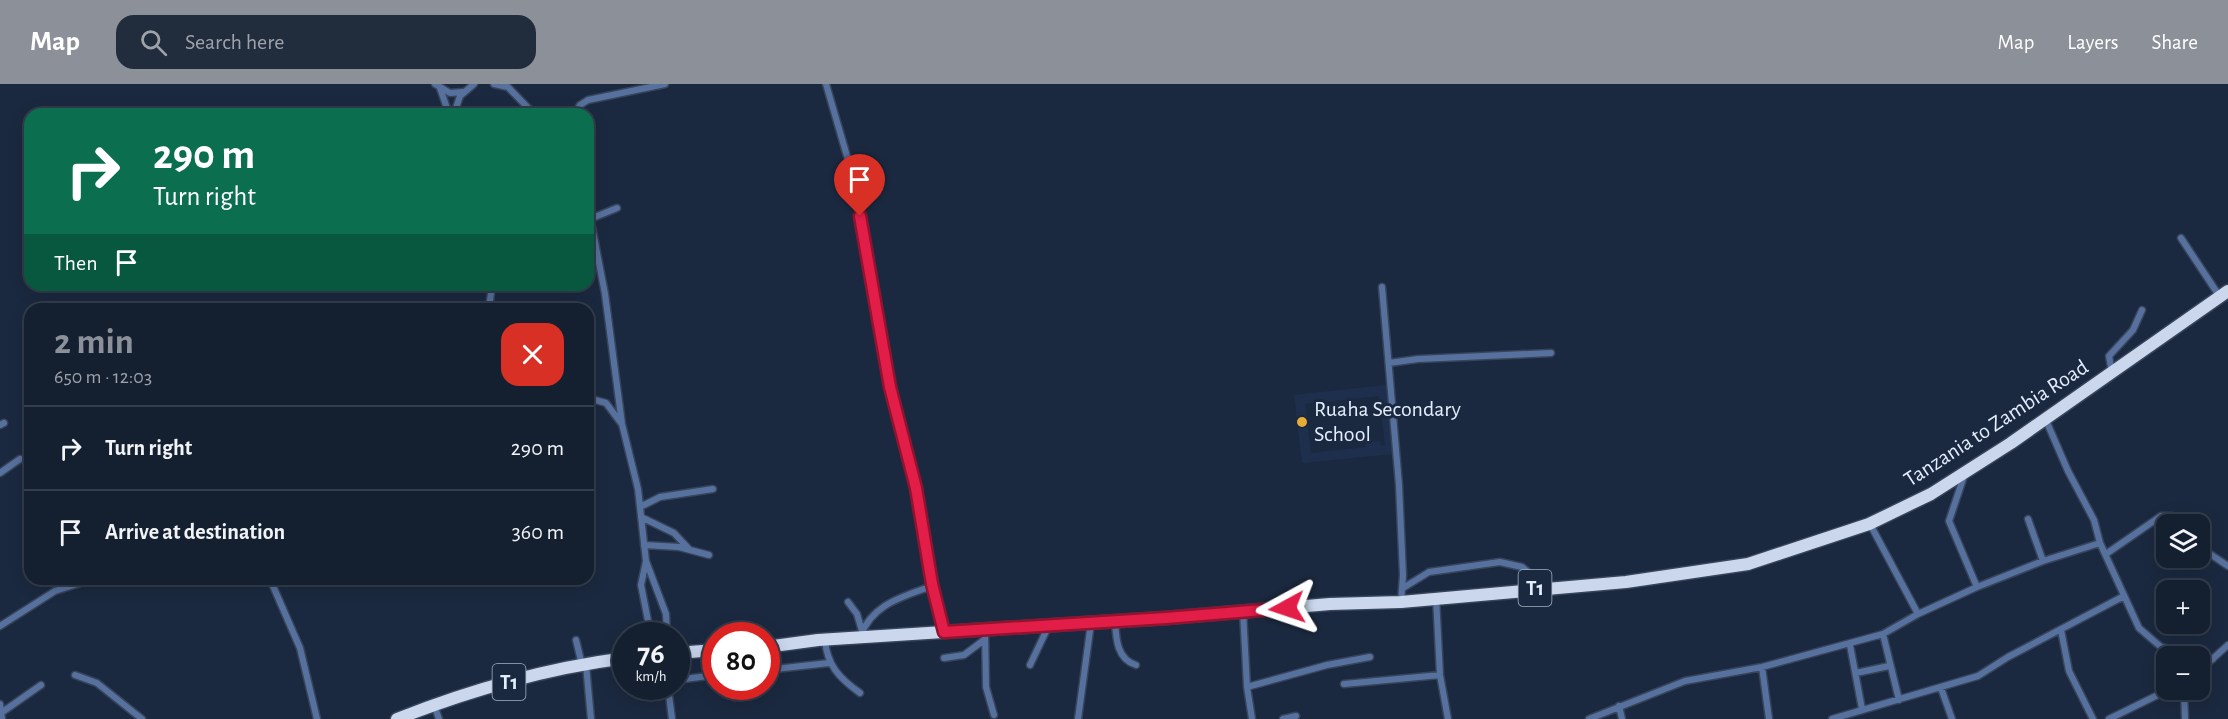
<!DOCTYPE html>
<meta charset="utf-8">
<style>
body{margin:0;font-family:"Alegreya Sans",sans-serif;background:#212c3c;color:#f1f3f6;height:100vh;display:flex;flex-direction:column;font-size:22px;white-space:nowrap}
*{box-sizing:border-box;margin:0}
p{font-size:20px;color:#9da2ab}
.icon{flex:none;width:33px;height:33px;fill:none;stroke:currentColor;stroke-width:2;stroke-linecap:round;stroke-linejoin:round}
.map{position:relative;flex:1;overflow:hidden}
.sheet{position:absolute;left:24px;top:219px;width:570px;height:282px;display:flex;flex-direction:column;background:#141f30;border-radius:18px;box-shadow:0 3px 15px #0003,0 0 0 2px #333d4c}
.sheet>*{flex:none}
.hud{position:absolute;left:24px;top:24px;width:570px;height:183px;border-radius:18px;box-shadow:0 3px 15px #0003,0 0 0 2px #333d4c;background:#0b6e4f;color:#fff;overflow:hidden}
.controls{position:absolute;left:2156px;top:430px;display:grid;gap:12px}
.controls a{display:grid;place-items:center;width:54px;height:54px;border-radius:12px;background:#141f30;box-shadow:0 3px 15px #0003,0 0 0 2px #333d4c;font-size:30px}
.speed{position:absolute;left:612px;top:538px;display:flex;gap:12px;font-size:30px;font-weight:700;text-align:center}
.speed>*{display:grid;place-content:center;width:78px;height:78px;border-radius:50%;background:#141f30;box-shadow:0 3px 15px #0003,0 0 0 2px #333d4c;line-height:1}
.speed small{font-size:15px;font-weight:400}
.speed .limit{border:9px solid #d22;background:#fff;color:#111}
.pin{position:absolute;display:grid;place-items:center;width:51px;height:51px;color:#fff;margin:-62px -26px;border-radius:50% 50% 50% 0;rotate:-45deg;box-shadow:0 0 6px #0007}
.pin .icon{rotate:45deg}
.me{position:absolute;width:66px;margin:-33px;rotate:265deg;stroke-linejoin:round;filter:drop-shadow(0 0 4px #0008)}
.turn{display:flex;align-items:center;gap:21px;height:126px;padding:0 30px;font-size:27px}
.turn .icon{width:78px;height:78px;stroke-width:2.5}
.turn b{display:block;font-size:42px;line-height:51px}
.then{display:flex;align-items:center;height:57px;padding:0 30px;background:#0003;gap:12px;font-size:22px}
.round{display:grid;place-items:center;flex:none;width:63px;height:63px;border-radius:18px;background:#212c3c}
.summary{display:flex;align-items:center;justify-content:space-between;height:102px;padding:0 30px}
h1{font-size:36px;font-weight:700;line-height:45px;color:#8c9099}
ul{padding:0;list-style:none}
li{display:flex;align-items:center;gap:18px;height:84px;padding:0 30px;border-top:2px solid #333d4c}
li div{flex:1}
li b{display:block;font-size:22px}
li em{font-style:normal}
header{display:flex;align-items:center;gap:36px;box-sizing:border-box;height:84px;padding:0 30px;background:#8c9099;color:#fff}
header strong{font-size:28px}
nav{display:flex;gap:33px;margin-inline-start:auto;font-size:21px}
.search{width:420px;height:54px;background:#212c3c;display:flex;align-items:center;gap:15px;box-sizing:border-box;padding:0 21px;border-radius:18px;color:#9da2ab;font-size:22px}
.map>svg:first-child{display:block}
.built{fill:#1e2f4d;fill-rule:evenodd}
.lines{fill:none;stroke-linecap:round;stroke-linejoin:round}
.street-casing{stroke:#37445a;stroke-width:9}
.highway-casing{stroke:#37445a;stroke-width:15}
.street{stroke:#57719e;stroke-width:6}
.highway{stroke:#cad7ed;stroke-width:12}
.route-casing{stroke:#92132f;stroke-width:15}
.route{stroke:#e11d48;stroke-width:10}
.poi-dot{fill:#e6ac36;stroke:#1b2940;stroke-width:2}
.labels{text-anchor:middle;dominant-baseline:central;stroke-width:6;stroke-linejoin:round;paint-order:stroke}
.shield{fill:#1b2940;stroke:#a7b2c4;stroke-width:1.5}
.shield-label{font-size:21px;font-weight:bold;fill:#e3edfd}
.poi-label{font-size:22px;fill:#e3edfd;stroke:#1b2940;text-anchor:start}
.street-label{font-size:22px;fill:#e3edfd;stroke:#1b2940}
</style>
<header>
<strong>Map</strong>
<div class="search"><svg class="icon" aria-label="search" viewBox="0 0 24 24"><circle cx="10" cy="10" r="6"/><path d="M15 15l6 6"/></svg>Search here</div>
<nav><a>Map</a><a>Layers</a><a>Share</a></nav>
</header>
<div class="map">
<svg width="2228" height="635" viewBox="0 0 2228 635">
<rect width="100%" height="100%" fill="#1b2940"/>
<!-- built -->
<path class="built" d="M1386 301 1394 370 1302 379 1294 311ZM1379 312 1385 361 1381 362 1380 357 1366 359V363L1311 369 1305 320Z"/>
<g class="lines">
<!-- street casing -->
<g class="street-casing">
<path id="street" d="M435 0 450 9 463 8
M494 0 508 3
M505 0 534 30
M826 0 849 79 869 174 890 303 916 404 932 500 944 548
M440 4 449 30
M454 30 460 12 474 0
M575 30 580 21 588 16 665 0
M588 122 605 210 622 340 638 405 646 477 666 530 667 552
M590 135 617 124
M2181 154 2220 213
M1382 203 1399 401 1403 491 1401 518
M489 225 492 201
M1389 279 1418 275 1551 269
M2112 289 2109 272 2133 246 2142 226
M588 314 606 319 621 339
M2045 334 2068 387 2094 436 2100 459 2139 544 2161 563 2213 575
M0 341 4 339
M0 389 20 375
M1964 392 1949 437 1977 503
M640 423 660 413 713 405
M641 433 674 449 689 465
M2028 435 2043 477
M1870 440 1918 530
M2199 458 2210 470 2228 482
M644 461 679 463 709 471
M2106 470 2161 432H2172L2185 441
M646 477 641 501 651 552
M270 495 300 564 317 635
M1403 504 1429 488 1500 478 1522 483 1528 488 1538 504
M1436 513 1440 591 1448 635
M848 518 857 530 862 547
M1243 527 1247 603 1252 635
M1115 537C1116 555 1117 575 1136 581
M0 542 55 507 93 495
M985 545 986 603 994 631
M2061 546 2069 587 2093 635
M1883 550 1899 616
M860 553C872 520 902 513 932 502
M576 556 582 581
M825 556C827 581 839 594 860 609
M1850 561 1862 625
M944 574 964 571 984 556
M586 581 591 635
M1030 581 1049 541
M1762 583 1769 635
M766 586 829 579
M2199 587 2228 561
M1856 589 1889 582
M75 591 97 599 142 635
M676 596 716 591
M1344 600 1440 591
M668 603 672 635
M1247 603 1327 581 1370 573
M1941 604 1952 635
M2184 606 2185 635
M734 613 747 603
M0 620 2 635
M434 621 439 635
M1619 622 1622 635
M1 629 41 601
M1078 635 1091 539
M1283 635 1296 632
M1589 635 1685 597 1762 583 1883 550 1918 530 1977 503 2043 477 2100 459
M1832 635 1978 592 2008 573 2124 512
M2109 635 2168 606"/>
</g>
<!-- highway casing -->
<g class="highway-casing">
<path id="highway" d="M766 563 818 556 1166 534 1330 520 1401 518 1626 498 1748 480 1869 440 1931 410 2011 359 2228 207
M676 569 716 566
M397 635C470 606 547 584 626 574"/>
</g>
<!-- street -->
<use href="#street" class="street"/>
<!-- highway -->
<use href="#highway" class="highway"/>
</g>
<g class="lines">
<!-- route casing -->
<g class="route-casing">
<path id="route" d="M860 132 890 303 916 404 932 500 944 548 1166 534 1287 524"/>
</g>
<!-- route -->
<use href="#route" class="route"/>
</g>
<!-- markers -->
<circle class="poi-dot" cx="1302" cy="338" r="6"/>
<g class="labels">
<!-- shield labels -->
<g class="shield">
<rect x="1518.5" y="486" width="33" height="36" rx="4.5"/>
<rect x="492.5" y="580" width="33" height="36" rx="4.5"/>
</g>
<g class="shield-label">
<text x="1535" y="504">T1</text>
<text x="509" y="598">T1</text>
</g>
<!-- poi labels -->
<g class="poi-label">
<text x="1314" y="325">Ruaha Secondary<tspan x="1314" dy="25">School</tspan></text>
</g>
<!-- street labels -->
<g class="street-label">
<text transform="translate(1996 339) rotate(-33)">Tanzania to Zambia Road</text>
</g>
</g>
</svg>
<div class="controls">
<a><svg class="icon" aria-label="layers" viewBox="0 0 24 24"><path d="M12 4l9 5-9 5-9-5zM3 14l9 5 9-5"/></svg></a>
<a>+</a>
<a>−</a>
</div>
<div class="speed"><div>76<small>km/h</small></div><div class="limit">80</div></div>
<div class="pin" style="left:860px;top:132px;background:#d93025"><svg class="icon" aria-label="arrive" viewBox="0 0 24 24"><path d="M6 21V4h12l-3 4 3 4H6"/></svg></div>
<svg class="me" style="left:1287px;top:524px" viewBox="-20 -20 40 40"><path d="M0-17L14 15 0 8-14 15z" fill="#e11d48" stroke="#fff" stroke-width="4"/></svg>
<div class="hud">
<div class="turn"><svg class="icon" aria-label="right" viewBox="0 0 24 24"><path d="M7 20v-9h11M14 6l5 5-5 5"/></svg><div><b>290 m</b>Turn right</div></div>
<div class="then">Then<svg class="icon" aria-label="arrive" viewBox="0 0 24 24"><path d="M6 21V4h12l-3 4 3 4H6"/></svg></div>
</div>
<section class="sheet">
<div class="summary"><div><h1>2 min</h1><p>650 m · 12:03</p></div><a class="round" style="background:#d93025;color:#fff"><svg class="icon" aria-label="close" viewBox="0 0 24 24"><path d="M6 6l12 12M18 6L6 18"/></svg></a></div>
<ul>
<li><svg class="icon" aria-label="right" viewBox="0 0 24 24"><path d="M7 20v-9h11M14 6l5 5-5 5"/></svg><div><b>Turn right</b></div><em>290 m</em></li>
<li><svg class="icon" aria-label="arrive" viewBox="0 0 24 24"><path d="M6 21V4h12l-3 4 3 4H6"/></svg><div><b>Arrive at destination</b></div><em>360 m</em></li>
</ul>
</section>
</div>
